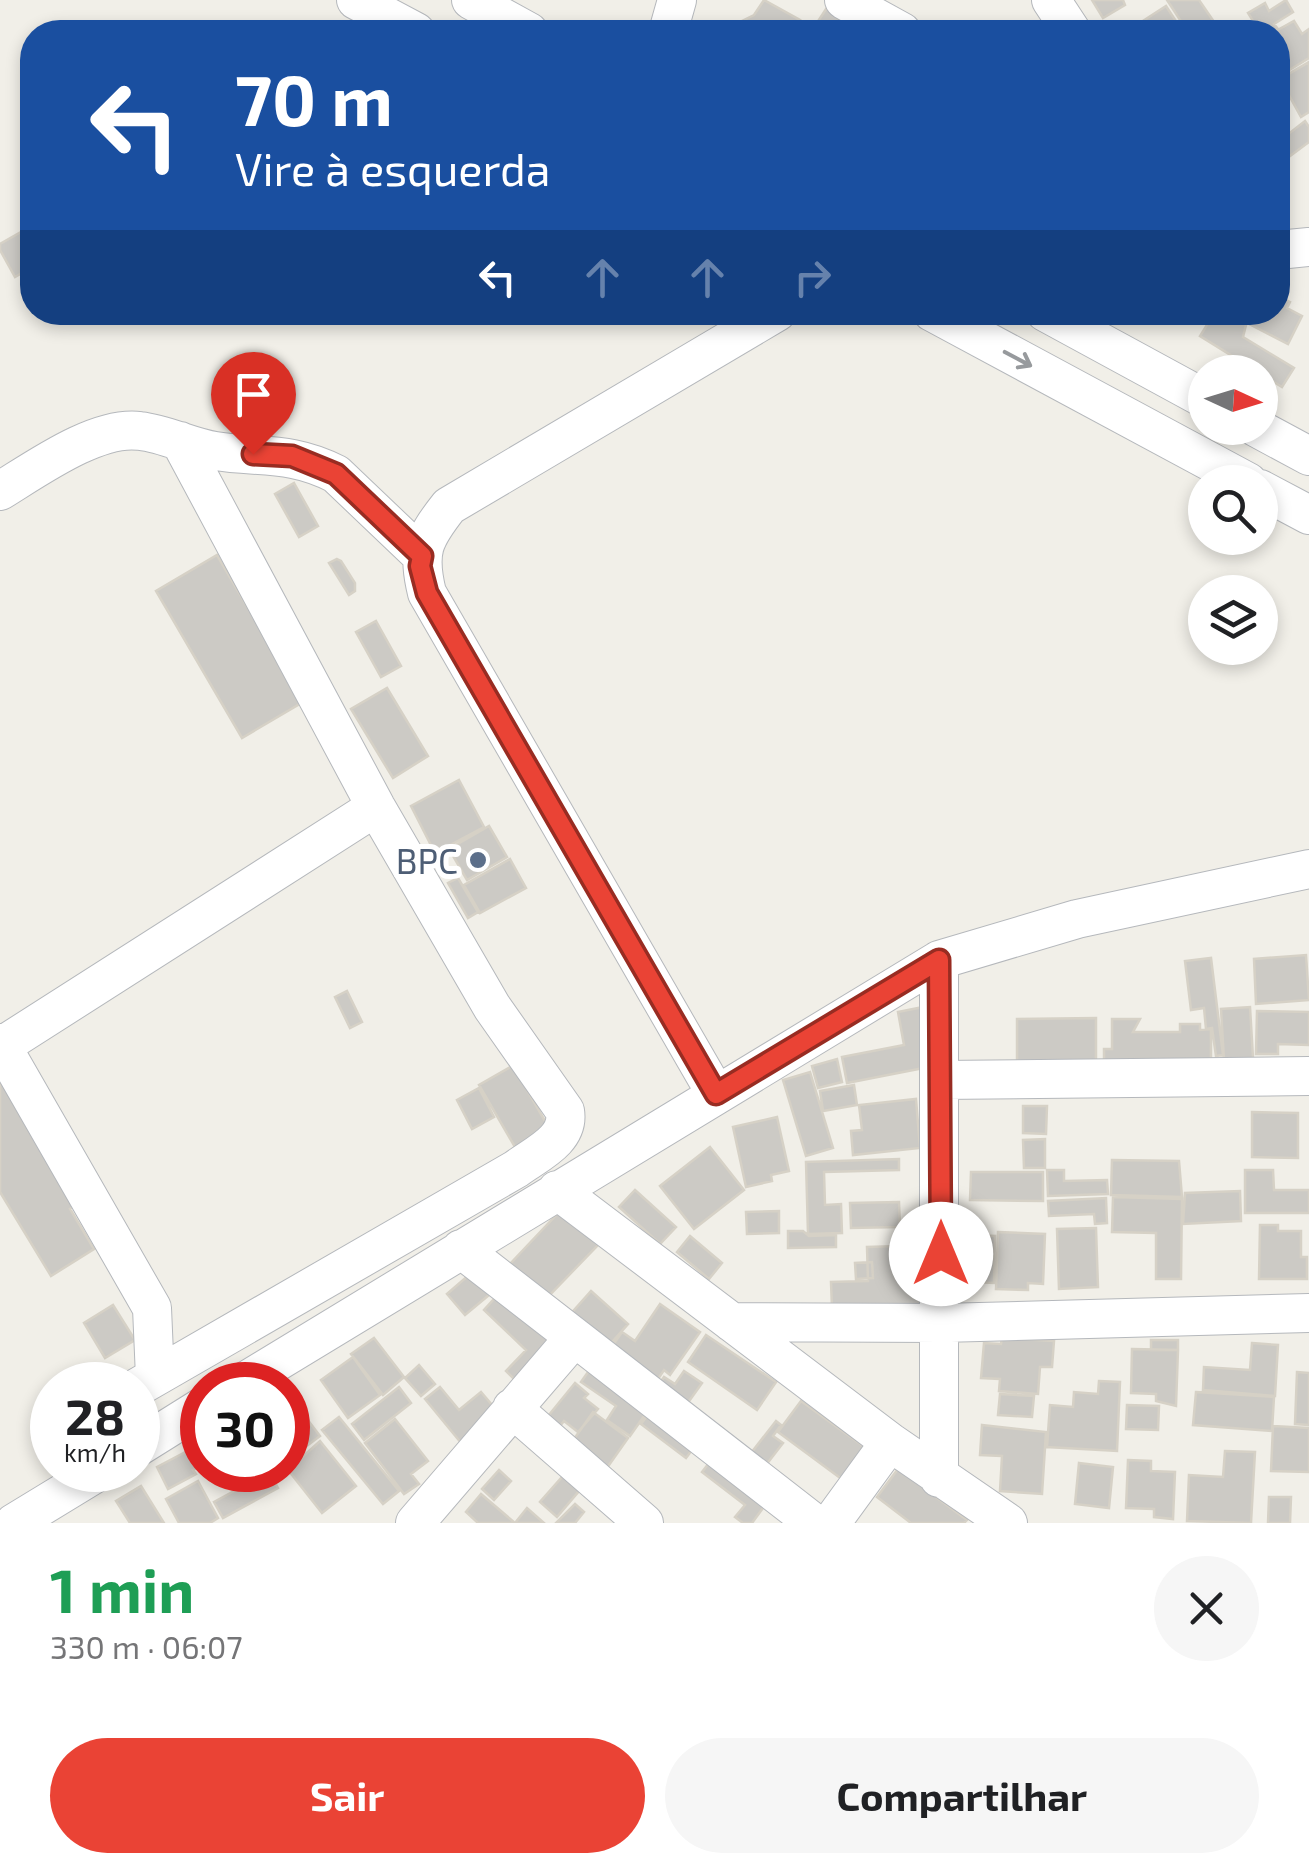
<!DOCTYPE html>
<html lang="pt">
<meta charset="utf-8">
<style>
body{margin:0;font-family:"Exo 2",sans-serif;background:#f6f6f6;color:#202124;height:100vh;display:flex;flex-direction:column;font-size:38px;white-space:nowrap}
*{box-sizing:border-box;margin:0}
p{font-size:32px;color:#757577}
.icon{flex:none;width:55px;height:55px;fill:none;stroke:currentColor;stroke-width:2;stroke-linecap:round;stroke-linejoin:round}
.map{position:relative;height:1523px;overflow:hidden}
.drawer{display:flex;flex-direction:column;background:#fff;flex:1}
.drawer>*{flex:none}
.guide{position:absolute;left:20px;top:20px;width:1270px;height:305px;border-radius:40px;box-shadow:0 5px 15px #0003;background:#1a4fa0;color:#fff;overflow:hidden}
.needle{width:65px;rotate:94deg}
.tools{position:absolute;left:1188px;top:355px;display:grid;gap:20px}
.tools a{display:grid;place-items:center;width:90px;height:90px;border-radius:50%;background:#fff;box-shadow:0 5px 15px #0003;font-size:50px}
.speed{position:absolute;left:30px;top:1362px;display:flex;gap:20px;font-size:50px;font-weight:700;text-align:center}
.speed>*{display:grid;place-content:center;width:130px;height:130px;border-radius:50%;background:#fff;box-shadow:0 5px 15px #0003;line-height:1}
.speed small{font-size:25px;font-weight:400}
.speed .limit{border:15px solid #d22;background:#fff;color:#111}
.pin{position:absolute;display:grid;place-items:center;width:85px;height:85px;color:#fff;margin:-102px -42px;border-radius:50% 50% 50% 0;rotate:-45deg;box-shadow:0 0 10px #0007}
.pin .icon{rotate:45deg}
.me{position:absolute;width:110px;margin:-55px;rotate:0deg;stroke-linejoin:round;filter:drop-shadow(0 0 8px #0008)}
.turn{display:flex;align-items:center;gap:35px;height:210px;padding:0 50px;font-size:45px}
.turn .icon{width:130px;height:130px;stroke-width:2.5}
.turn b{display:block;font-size:70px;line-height:85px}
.lanes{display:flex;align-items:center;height:95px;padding:0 50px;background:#0003;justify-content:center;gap:50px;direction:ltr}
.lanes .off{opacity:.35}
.round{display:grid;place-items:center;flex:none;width:105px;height:105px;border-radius:52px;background:#f6f6f6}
.summary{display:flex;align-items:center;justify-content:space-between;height:170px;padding:0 50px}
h1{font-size:60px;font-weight:700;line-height:75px;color:#1e9e55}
.cta{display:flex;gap:20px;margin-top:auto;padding:20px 50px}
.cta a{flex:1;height:115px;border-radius:60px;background:#ea4335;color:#fff;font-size:40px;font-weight:700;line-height:115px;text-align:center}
.cta a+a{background:#f6f6f6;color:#202124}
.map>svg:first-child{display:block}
.building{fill:#cccac5;stroke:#d6d1c6;stroke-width:2.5}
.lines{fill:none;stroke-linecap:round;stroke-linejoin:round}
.minor-casing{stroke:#b5b8bc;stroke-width:40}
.minor{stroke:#fff;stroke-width:38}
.oneway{stroke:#979a9d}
.route-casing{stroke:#982c22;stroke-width:25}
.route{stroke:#ea4335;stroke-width:18}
.service-dot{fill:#5c6f8a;stroke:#fff;stroke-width:4}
.labels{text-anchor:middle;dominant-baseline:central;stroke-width:10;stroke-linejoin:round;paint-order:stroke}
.service-label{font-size:35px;fill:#4e5e75;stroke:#fff;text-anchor:end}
</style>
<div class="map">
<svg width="1309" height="1523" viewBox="0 0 1309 1523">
<rect width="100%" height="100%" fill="#f1efe8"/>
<!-- building -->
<path class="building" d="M764 0 800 20 792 32H741L740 22 754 15Z
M1092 0H1123L1125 5 1103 18Z
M1167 0H1199L1221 32H1188Z
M1286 0 1293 12 1274 24 1278 29 1260 32 1248 13 1265 3 1269 11Z
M828 6 849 19 840 32H811Z
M1166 6 1183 32H1135L1132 28Z
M1294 21 1302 34 1309 29V58L1278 77V32H1274Z
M1309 62V112L1301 117 1280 79Z
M1305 121 1309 127V142L1278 165V142Z
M28 228 32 236V267L15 277 0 250V244Z
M1282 298 1290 302 1287 308 1302 316 1288 344 1249 324 1247 316 1249 312H1278V304Z
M1215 312H1225L1246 325 1243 337 1294 368 1282 387 1200 336Z
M294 483 318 526 299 537 275 494Z
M217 555 303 702 242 738 156 591Z
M337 559 341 561 355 583V591L349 595 329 563Z
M376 621 401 666 381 677 356 632Z
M387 688 428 756 393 778 351 709Z
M459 780 484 827 435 853 411 806Z
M489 826 507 857 467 880 449 849Z
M510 859 526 888 480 913 464 885Z
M458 878 478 912 468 918 448 883Z
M1306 955 1309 1000 1256 1004 1254 959Z
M1211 958 1223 1055 1216 1056 1212 1028 1206 1029 1204 1008 1191 1010 1185 961Z
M347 991 362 1022 350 1028 335 997Z
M928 1006 939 1065 847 1083 842 1057 904 1045 898 1012Z
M1250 1007 1253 1058 1224 1060 1221 1009Z
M1257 1011 1309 1012V1045L1278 1044V1054H1256Z
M1096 1018V1061H1017V1019Z
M1112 1019H1140L1133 1032H1180V1024H1200V1030L1211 1029V1061H1104V1049H1112Z
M837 1059 842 1082 818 1088 812 1066Z
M521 1061 535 1085 527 1090 549 1128 515 1147 479 1085Z
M0 1065 86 1199 70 1209 94 1249 51 1276 0 1192Z
M810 1072 833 1148 806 1156 783 1080Z
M854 1085 857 1105 823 1111 820 1091Z
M479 1088 494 1117 472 1129 457 1100Z
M916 1099 920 1148 853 1155 851 1131 862 1130 859 1105Z
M1023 1106H1047L1046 1134 1023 1133Z
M1252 1112 1298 1113V1158L1252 1157Z
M777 1117 789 1171 771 1175 772 1181 746 1187 733 1127Z
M1045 1139V1168H1024L1023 1140Z
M710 1147 744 1190 694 1229 660 1186Z
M899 1159V1170L824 1172 825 1205 841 1204 842 1233 808 1234 806 1162Z
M1112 1160 1179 1161 1182 1197 1111 1195Z
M1047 1170H1064V1181L1107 1180 1108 1194 1048 1196Z
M1245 1170H1273L1274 1190H1309V1213H1245Z
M971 1172H1043V1201L970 1200Z
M635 1190 676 1227 660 1244 619 1207Z
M1240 1191 1241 1221 1183 1224 1185 1193Z
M1113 1197 1182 1199 1181 1279H1156V1233L1112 1232Z
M1106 1198 1107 1223 1095 1224 1094 1214 1049 1216 1048 1201Z
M899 1202 900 1227 851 1228 850 1203Z
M561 1210 598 1245 544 1301 508 1266Z
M779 1211V1233L747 1234 746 1212Z
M1260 1225H1278V1231H1301V1257H1307V1279H1259Z
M1096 1228 1098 1287 1059 1289 1057 1229Z
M788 1231H803L809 1236 836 1235V1247L788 1248Z
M998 1232 1045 1234 1043 1284 1028 1283V1290L996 1289Z
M973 1235 995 1236 994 1283 972 1282Z
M690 1236 722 1263 709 1279 677 1252Z
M900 1246 901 1253 921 1252 923 1305 832 1309 831 1282 868 1281 867 1247Z
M872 1262 873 1278 856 1279 855 1263Z
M477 1268 495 1290 465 1315 447 1294Z
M504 1288 558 1340 518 1383 506 1371 526 1350 484 1310Z
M591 1291 628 1324 605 1350 568 1317Z
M660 1304 700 1332 670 1375 664 1370 652 1388 606 1355 622 1332 635 1341Z
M113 1305 135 1340 105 1358 84 1323Z
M706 1335 776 1382 757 1410 688 1362Z
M374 1338 404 1377 383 1395 351 1354Z
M1002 1338 1054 1341 1052 1367H1040L1038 1394 999 1391 1000 1379 981 1378 984 1343 1001 1344Z
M1151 1340H1178V1350H1151Z
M1252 1343 1278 1345 1275 1396 1203 1390 1204 1367 1250 1370Z
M1132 1349 1178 1350 1176 1406 1156 1401V1394L1131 1393Z
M353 1357 380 1395 348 1418 321 1380Z
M419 1365 435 1384 421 1396 405 1378Z
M593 1365 651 1406 630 1436 607 1420 616 1406 581 1382Z
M684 1371 702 1383 682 1411 654 1391 664 1377 675 1384Z
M1297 1372 1309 1373V1425L1295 1424Z
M1099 1381 1120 1382 1117 1451 1047 1447 1050 1405 1073 1407 1074 1392 1098 1394Z
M575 1383 588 1394 584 1398 598 1409 578 1432 564 1421 556 1431 544 1421Z
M399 1387 411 1403 364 1440 352 1424Z
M440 1387 459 1410 481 1392 499 1413 462 1444 425 1399Z
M1196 1392 1274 1397 1272 1431 1193 1425Z
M288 1394 320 1436 288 1460Z
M1000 1394 1034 1396 1032 1417 998 1415Z
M801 1401 870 1451 847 1483 778 1432Z
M1127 1405 1159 1406 1158 1430 1126 1429Z
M653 1408 698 1442 686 1458 641 1424Z
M593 1412 628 1438 602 1475 567 1449Z
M339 1417 399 1491 383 1504 322 1430Z
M395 1419 428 1461 411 1474 419 1484 404 1494 365 1443Z
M776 1421 781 1425 773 1436 783 1443 766 1465 751 1453Z
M982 1425 1046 1432 1042 1494 1000 1491 1002 1456 980 1455Z
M1273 1426 1309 1428V1472L1271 1471Z
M320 1441 356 1486 322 1513 288 1470Z
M195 1447 202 1465 193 1470 196 1474 168 1489 157 1467Z
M1225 1451 1255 1452 1251 1523 1187 1521 1189 1475 1223 1477Z
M716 1454 771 1497 752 1523H743L735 1517 745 1505 702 1472Z
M1128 1460 1151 1461V1471L1175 1472 1173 1519 1154 1517V1509L1126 1508Z
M1079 1463 1113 1467 1109 1508 1075 1504Z
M569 1469 585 1484 557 1517 540 1502Z
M898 1469 967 1520 964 1523H911L877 1497Z
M499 1470 511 1481 494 1500 482 1489Z
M269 1472 278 1488 223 1518 214 1502Z
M198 1481 218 1518 210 1523H179L166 1499Z
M141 1486 164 1523H130L116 1501Z
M481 1494 515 1523 527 1508 544 1523H478L466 1512Z
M1269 1497H1291L1290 1523H1268Z
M575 1504 584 1512 575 1523H556Z"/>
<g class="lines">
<!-- minor casing -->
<g class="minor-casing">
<path id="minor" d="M356 0 416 32
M471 0 529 32
M844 0 902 32
M1051 0 1072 32
M668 32 677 0
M1278 250 1309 247
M932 312 1248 482
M1045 312 1205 399
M1257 428 1309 456
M1260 489 1309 515
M0 491C36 469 97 425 140 431 166 434 190 447 215 451 261 458 291 451 336 474L422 556
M939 960V1478
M0 1043 152 1308 155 1377
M2 1046 376 807
M940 1080 1309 1076
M716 1094 427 593C417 552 423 539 449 506L777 312
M557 1190 890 1442 1008 1523
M461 1249 814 1523
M731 1322 941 1323 1309 1313
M239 1385 939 960 1077 919 1309 869
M138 1387 516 1169C536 1154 570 1140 565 1111L492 1007 376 807 180 441
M512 1408 644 1523
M138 1447 202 1407
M14 1523 101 1470
M415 1523 573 1339
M831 1523 890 1442"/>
</g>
<!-- minor -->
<use href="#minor" class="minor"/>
</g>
<!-- one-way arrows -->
<defs><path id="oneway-shaft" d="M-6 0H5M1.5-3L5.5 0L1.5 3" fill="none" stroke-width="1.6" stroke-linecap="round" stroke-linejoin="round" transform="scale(2.5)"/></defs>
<use class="oneway" href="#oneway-shaft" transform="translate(1018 359) rotate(28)"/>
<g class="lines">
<!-- route casing -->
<g class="route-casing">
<path id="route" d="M253 454 292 456 336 474 422 556 420 566 427 593 716 1094 939 960 941 1254"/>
</g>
<!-- route -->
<use href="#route" class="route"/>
</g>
<!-- markers -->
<circle class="service-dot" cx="478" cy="860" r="10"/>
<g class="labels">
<!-- service labels -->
<g class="service-label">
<text x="458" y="860">BPC</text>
</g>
</g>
</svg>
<div class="tools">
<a><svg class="needle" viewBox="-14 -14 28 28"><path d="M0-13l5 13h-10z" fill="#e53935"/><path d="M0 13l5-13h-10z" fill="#757577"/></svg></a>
<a><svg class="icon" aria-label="search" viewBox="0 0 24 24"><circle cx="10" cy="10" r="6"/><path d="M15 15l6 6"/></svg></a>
<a><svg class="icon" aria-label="layers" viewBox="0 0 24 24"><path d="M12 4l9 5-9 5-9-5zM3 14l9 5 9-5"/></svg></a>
</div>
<div class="speed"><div>28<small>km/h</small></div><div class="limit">30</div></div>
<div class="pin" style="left:253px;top:454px;background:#d93025"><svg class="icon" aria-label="arrive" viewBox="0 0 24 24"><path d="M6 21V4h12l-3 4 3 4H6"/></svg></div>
<svg class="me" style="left:941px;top:1254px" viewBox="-20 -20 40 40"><circle r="19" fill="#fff"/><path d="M0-13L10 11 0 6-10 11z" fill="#ea4335"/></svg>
<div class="guide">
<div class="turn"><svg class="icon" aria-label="left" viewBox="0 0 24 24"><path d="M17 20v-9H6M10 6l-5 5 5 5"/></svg><div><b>70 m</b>Vire à esquerda</div></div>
<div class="lanes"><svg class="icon" aria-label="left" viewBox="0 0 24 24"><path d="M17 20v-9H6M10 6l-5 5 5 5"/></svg><svg class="icon off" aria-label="ahead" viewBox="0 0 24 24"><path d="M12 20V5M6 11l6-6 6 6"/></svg><svg class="icon off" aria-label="ahead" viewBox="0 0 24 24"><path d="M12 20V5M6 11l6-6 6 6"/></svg><svg class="icon off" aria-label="right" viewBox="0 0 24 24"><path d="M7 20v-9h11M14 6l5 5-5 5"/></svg></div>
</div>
</div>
<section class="drawer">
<div class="summary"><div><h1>1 min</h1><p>330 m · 06:07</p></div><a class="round"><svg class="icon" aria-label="close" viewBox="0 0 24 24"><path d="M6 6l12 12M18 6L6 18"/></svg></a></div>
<div class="cta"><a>Sair</a><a>Compartilhar</a></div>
</section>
